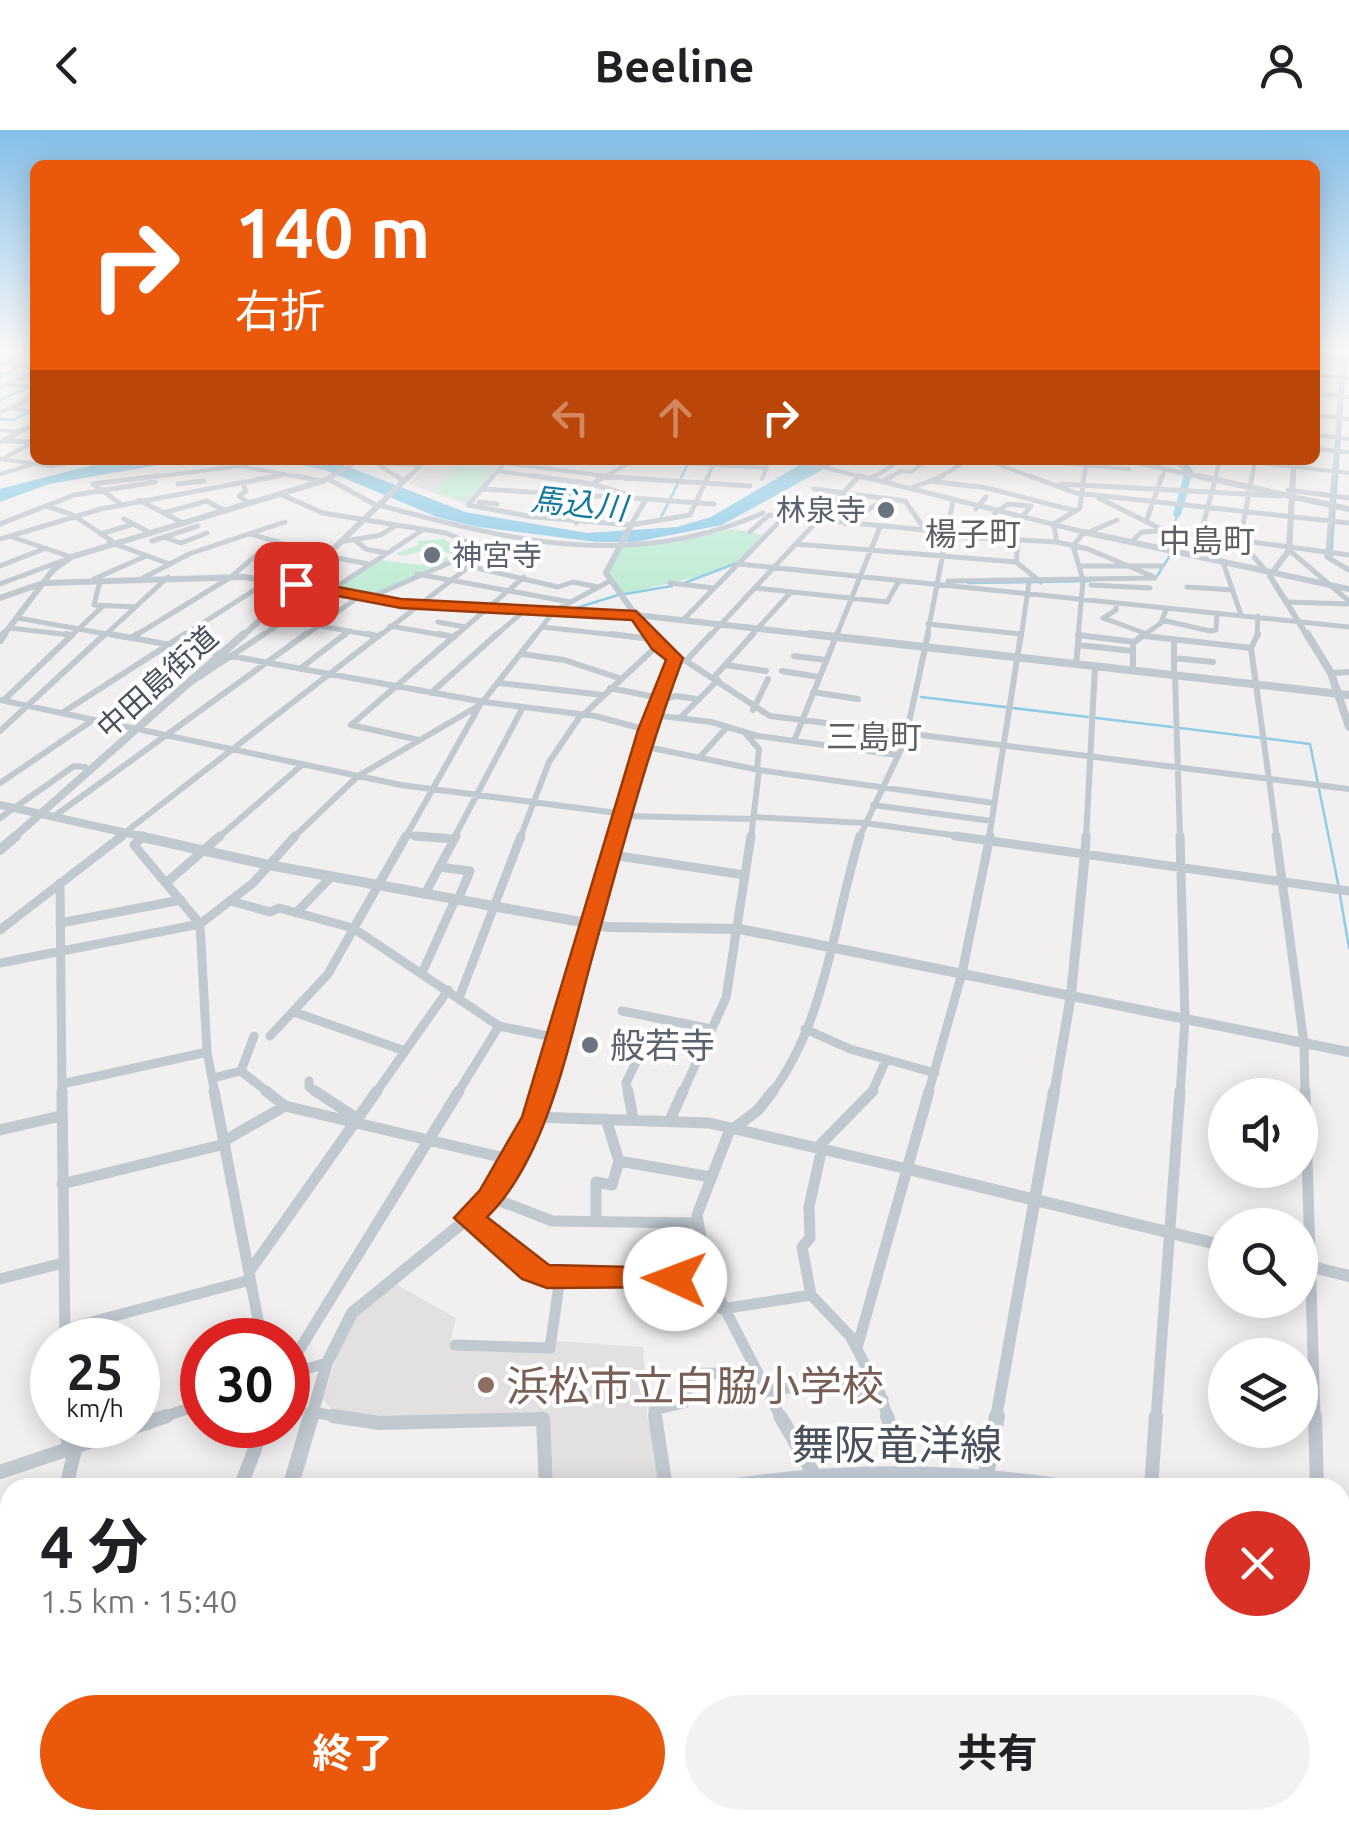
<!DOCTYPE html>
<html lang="ja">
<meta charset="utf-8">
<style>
body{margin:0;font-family:Ubuntu,"Noto Sans JP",sans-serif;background:#f2f2f2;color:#202124;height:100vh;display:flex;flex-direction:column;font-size:38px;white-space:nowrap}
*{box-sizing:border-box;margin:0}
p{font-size:32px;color:#757577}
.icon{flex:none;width:55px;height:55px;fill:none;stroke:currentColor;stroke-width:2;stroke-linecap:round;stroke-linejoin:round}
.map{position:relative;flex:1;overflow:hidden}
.sheet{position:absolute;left:0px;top:1348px;width:1350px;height:352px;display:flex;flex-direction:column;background:#fff;border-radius:30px 30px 0 0;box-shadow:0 5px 25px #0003}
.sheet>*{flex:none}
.guide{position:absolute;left:30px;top:30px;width:1290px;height:305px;border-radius:15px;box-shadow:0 5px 25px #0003;background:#ea580c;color:#fff;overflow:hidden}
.buttons{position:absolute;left:1208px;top:948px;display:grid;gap:20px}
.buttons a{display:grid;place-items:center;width:110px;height:110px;border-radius:50%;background:#fff;box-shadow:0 5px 25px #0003;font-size:50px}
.speed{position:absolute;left:30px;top:1188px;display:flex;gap:20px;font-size:50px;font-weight:700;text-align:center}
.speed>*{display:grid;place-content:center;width:130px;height:130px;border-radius:50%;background:#fff;box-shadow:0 5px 25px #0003;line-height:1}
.speed small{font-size:25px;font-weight:400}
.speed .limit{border:15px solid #d22;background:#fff;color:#111}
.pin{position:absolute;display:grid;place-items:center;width:85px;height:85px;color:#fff;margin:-42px;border-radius:20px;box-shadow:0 5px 15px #0006}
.me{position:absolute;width:110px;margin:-55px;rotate:272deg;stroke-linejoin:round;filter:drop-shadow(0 0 8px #0008)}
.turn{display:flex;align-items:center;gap:35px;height:210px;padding:0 40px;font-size:45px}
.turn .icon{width:130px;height:130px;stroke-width:2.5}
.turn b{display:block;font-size:70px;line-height:85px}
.lanes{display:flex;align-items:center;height:95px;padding:0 40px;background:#0003;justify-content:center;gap:50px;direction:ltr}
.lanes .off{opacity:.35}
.round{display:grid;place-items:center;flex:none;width:105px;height:105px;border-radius:52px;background:#f2f2f2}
.summary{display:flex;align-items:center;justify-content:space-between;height:170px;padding:0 40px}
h1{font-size:60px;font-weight:700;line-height:75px}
.cta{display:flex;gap:20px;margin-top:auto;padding:20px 40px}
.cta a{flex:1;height:115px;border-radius:60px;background:#ea580c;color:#fff;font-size:40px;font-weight:700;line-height:115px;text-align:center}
.cta a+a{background:#f2f2f2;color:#202124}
header{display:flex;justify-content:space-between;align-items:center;height:130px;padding:0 40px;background:#fff;font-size:45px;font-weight:700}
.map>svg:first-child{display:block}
.education{fill:#e2e0e0}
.green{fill:#c0ecd5}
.water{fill:#8fcde7}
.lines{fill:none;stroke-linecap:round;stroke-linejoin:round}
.stream{stroke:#8fcde7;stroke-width:2.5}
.river{fill:#8fcde7;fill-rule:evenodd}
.minor-far5{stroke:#c0c8d0;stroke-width:4}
.minor-far4{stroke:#c0c8d0;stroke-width:5}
.minor-far3{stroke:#c0c8d0;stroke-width:6}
.minor-far2{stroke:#c0c8d0;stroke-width:9}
.minor-far1{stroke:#c0c8d0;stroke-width:11}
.minor{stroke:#c0c8d0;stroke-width:14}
.tertiary-far5{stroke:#c0c8d0;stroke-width:5}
.tertiary-far4{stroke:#c0c8d0;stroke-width:6}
.tertiary-far3{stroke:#c0c8d0;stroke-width:8}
.tertiary-far2{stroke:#c0c8d0;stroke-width:10}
.tertiary-far1{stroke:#c0c8d0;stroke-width:12}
.tertiary{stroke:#c0c8d0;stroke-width:16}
.secondary{stroke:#c2cad6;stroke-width:18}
.route{fill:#ea580c;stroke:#983908;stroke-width:2.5}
.worship-dot{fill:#6b7280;stroke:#fff;stroke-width:4}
.education-dot{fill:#8d6e63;stroke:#fff;stroke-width:4}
.labels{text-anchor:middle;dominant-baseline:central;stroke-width:8;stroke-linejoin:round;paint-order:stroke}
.far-worship-label{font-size:30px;fill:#5b616d;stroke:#fff;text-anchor:end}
.far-street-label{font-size:30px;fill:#48505b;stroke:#fff}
.far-water-label{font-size:32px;font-style:italic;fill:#1578a1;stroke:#fff}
.far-neighbourhood-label{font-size:32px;fill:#5c5e63;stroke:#fff}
.worship-label{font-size:35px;fill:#5b616d;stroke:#fff;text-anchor:start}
.near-education-label{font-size:42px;fill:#785e54;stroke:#fff;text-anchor:start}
.near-street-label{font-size:42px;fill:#48505b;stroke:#fff}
</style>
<header><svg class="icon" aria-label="back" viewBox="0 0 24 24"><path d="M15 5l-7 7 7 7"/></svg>Beeline<svg class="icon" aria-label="person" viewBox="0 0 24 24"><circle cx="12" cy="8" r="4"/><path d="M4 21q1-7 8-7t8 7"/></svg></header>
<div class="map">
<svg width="1349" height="1699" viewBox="0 0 1349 1699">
<rect width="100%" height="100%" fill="#f1efef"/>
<!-- education -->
<path class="education" d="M431 330H485L501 333 465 374 409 354Z
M394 1153 456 1188 449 1217 551 1221 556 1211 643 1217 647 1285 662 1357H549L548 1285 436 1291 333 1281 323 1269 345 1203 358 1183Z"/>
<!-- green -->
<path class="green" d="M455 337 494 339 466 371 434 363Z
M733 399 764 405 736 434 717 442 623 464 609 441 623 417 677 412Z
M444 409 464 423 371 466 334 459 381 430 420 435 455 425 435 419 400 426 396 423 419 415 417 411Z"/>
<!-- water -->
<path class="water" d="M112 330H187L49 354 0 372V359Z
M278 330H331L465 382 587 403 677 397 711 387 808 330H840L722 395 635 412H597L478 397 437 387 325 340Z"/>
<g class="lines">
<!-- stream -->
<path class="stream" d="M0 244 22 245
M0 246 21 236
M0 270 24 259
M0 289 13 290 29 282
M661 387 690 330
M1169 417 1177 385
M1331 428 1345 233
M1157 446 1169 427
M684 453 737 433
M968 453 1090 451
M625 464 672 456
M573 479 618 465
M921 567 1088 587
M1096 588 1172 597
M1180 598 1310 614 1339 758
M1340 765 1349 818"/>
<!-- river -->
<path class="river" d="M1173 330H1182L1193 340 1181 385 1177 388 1173 385 1185 341Z"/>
<!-- minor-far5 -->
<path class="minor-far5" d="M0 234 35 236
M1315 245 1349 248
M8 255 35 257
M0 258 35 241
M1315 264 1349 267
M13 279 35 281
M0 283 35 266
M1315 285 1349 289
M0 300 20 302
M1315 305 1349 309
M1315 319 1349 322
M6 327 34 312
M0 329 52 336 84 330
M633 330 767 338
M796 330 870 349
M986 330 1037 349
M1027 330 1129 339
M1174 330 1190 344
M1234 330 1349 343
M359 332 415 335
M504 333 630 349
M378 334 400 349
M498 341 553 349
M0 344 31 335
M137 349 240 336 310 349
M264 349 283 345
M327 349 360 330
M491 349 507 330
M601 349 634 330
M707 349 715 330
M762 349 770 330
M871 349 893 335
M888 349 901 341 911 342 927 330
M936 349 968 330
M1084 349 1086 333
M1162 349 1165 339
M1215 349 1220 330
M1252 349 1255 330
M1334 349 1343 223"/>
<!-- minor-far4 -->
<path class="minor-far4" d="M296 346 323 351 332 346
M397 346 401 349
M493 346 468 375 533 387 606 346
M535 346 592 354 629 365
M598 346 750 356
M860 346 1084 402
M1030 346 1076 363 1349 393
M1216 346 1198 414 1223 432 1241 485
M1252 346 1240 411 1266 441
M328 349 374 374
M870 349 875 346
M930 351 987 358 1076 381
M243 352 246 361 239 366 249 373
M882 352 892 346
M178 354 204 351
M1061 354 1280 366
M911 358 943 346
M481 359 646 369
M814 359 905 371 926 401
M1288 360 1349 368
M280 364 323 383 446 403 489 421
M1099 368 1163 400 1349 425
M566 369 588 374 576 393
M139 370 181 392
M479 372 497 374
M121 374 93 354 158 346
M379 375C511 411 632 441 763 383
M46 376 73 385 112 411
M976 379 986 367
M163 383 207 371 223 380
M995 383 1008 374 1031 376 1021 388
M781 386 796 373 830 377
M535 387 631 395 690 385 708 346
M1015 388 1011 393 1018 412 1016 432
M124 389 147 401
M1146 392 1162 346
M0 394 74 365 155 352
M845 394 885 369
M631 395 646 369 714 374
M1052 395 1080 378 1084 346
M750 402 769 385 946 402
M1087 403 1117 390
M101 404 134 394
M251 404 320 425
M946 406 1057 412 1054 396
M12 407 71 427
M163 407 181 413 207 403
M0 409 101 379 277 346
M355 410 366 419 386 423
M152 411 198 396
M109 412 167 433
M340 412 381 405 396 395
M1057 412 1088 419 1152 446
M1131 412 1142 402 1160 401
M796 414 1016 432 1041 452
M1289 420 1349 471
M1327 422V427L1349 440
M1328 422 1334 346
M326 426 369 434
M739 434 1349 497
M0 436 46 418
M468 436 558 457 573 452 598 457
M1081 436H1162
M417 444 570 472
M143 448 189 424 285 392
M94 449 146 426
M274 450 314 430
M100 451 94 475 136 477
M948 451 1155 448
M670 453 714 458
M0 454 67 429
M1091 455 1150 458
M1187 457 1233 460
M755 458 887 472 899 451
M371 467 458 429
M1286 472 1349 474
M1116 474V480L1103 488 1147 504
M18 488 123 507
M683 490 784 387
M1162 490 1210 501 1216 500 1217 483
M438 492 465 497
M928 494 1020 504
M320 496 376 506
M390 496 453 507
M542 497 634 507
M10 498 70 505
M1078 505 1094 507
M1145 506 1154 507
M70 507 103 476
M103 507 168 447
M133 507 231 447 261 421 281 414
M181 507 270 450
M260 507 421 401
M303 507 361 465
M342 507 350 501
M378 507 489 421
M454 507 524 447
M494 507 526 479
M534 507 554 481 610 451
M709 507 859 346
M750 507 791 462
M836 507 880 397
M927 507 953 371
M1021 507 1029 453
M1078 507 1083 450 1073 416 1084 402
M1141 507 1161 493 1166 480
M1257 507 1258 486"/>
<!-- minor-far3 -->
<path class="minor-far3" d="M66 504 70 505
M110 504 484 572 595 586 647 600
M368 504 376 506
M439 504 453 507
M611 504 652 509
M1258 504 1251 518 1277 708
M1078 505 1135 512
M1145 506 1251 518
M133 507 137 504
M1174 509V545
M1078 515 1133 521
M522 524 564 530 619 548
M794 526 826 530
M1174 528 1213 532
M686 531 770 586 1349 659
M675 533 688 529 711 504
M726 535 766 541
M1076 535 1079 504
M301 538 345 504
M782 541 819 547
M1133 541V513L1145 504
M1331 543 1349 542
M715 546 753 504
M1175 546 1180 708
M190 553 264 504
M499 553 603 565
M610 558 660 568
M813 562 858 569
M431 563 497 504
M0 570 401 655 625 684
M4 570 73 504
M660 570 676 566 697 569
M753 580 768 549
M62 583 185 504
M583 585 657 516
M653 585 711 592 758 606 897 625
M681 587 718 550
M351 595 457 504
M351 595 419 610
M0 601 105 504
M746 604 759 619 757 639
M794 611 837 504
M642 616 759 640 994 673
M700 627 727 597
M0 653 93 590
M873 675 992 691
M56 685 306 504
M624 686 753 689
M754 687 865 693 973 708
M0 688 74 636 85 637
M407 705 444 708
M118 708 381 504
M218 708 303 634
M293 708 358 646 480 575 536 504
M405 708 480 575
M454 708 523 577
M520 708 549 632 581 585
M751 708 759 640
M859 708 905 611 928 504
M989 708 1021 504
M1086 708 1095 537"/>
<!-- minor-far2 -->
<path class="minor-far2" d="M143 706 134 715 200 794 207 922 215 964
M415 706 453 709
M955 706 1349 761
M1276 706 1304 913 1305 964
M1085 724 1086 706
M612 725 745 745
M439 737 470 741 458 770
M60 753 62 964
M166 753 220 706
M425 764 456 706
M231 771 270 782 279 778 353 798 499 896 558 908
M296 783 331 747
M60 793 181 770
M0 800 122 706
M0 833 200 794 253 753 295 706
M422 843 455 770
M459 868 521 706
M622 881 712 899
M294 882 405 921
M805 899 850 919 935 943
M270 906 328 844 406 706
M241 941 270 964
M241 941 254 906
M213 948 241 941
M309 951V957L319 964
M62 954 207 922
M375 964 448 860
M457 964 499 896
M628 964 626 953 640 924
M682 964 726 868 751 706
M771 964C826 892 834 790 860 706
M871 964 886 930
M928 964 962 843 990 706
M1180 964 1185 889 1180 706"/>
<!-- minor-far1 -->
<path class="minor-far1" d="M62 961 65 1210
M214 961 262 1210
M266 961 285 976 513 1030
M315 961 358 989
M628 961 633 988
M773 961 758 980 729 1002 697 1085 707 1144 781 1288
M1305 961 1315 1288
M535 987 709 993 908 1039
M670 990 683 961
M0 1000 60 986
M224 1011 285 976
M818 1017 873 961
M822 1018 809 1077 810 1108 802 1117 811 1165 850 1206 880 1263 888 1288
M619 1031 711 1047
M62 1054 225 1014
M490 1067 552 1091 697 1093
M468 1087 533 1141 547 1147 710 1150
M596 1091V1052L612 1055 619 1031 606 989
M249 1142 377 961
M0 1149 63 1133
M722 1179 811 1165
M65 1199 250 1150
M455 1215 550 1218 560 1148
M857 1218 929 961
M288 1238 459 961
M288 1244 327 1233
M768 1260 827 1254 883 1269
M310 1282 349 1288
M160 1288 202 1274
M655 1288 654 1280 684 1273 691 1243 757 1244
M1156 1288 1180 961"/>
<!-- minor -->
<path class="minor" d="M333 1286 380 1293 543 1289 546 1358
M655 1286 666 1358
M780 1286 822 1358
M887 1286 909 1358
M1315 1286 1317 1358
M67 1295 68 1318
M0 1342 167 1286
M66 1358 76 1315
M240 1358 264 1295
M1151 1358 1156 1286
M0 1564 10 1530
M485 1690V1699
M575 1690V1699
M733 1690 735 1699
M985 1690V1699
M1140 1690 1143 1699
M1284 1690 1310 1699
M1327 1690 1328 1699
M151 1699 153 1690
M993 1699H997"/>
<!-- tertiary-far5 -->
<path class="tertiary-far5" d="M1315 227 1349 231
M0 234 26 223
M6 311 35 312
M0 312 35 294
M1125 330 1210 349
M407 349 426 330
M1293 349 1294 330"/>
<!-- tertiary-far4 -->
<path class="tertiary-far4" d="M1198 346 1349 379
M1293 346 1289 420 1270 446 1308 507
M631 395 606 443 651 507
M1084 402 1349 459
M0 468 43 453 245 447 401 474 636 485 832 507
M2 507 53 440 71 427 323 351
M242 507 409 346"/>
<!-- tertiary-far3 -->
<path class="tertiary-far3" d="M810 504 1349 565
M1307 504 1331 543 1349 597
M0 510 4 504
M0 675 149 708
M13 708 244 504
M616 708 647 600 675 533 649 504"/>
<!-- tertiary-far2 -->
<path class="tertiary-far2" d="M138 706 269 735 608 797 740 799 1349 922
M0 720 16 706
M542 964 616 706
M1054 964 1071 865 1085 724"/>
<!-- tertiary-far1 -->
<path class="tertiary-far1" d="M908 1039 1225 1116
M1300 1134 1349 1146
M311 1288 327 1233 352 1183 483 1076 535 987 542 961
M996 1288 1054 961"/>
<!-- tertiary -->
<path class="tertiary" d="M986 1346 997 1286
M290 1358 311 1286
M283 1690V1699"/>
<!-- secondary -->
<path class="secondary" d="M730 1358C842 1341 952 1341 1064 1358
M1340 1425 1349 1427
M0 1528 10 1527"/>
</g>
<!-- sky -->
<linearGradient id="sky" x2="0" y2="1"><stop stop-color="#84bee8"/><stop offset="0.48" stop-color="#f9f8f8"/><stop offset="1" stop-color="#f9f8f8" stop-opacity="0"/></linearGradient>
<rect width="1349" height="460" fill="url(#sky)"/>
<!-- route -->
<path class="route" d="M296 449 401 469 636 481 683 528C646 626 620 727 592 828 570 908 548 1028 487 1087L549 1135 675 1138 685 1141 690 1149 685 1157 547 1158 522 1149 454 1088 480 1060 522 987 638 600 666 530 652 519 632 490 401 478 291 457Z"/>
<!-- markers -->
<g class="worship-dot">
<circle cx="886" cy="380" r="10"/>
<circle cx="432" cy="425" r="10"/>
<circle cx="590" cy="915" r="10"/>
</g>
<circle class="education-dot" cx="486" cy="1255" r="10"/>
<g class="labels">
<!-- far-worship labels -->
<g class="far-worship-label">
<text x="866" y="380">林泉寺</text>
<text x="452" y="425" text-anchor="start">神宮寺</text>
</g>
<!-- far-street labels -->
<g class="far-street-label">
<text transform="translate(157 552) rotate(-42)">中田島街道</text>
</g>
<!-- far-water labels -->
<g class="far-water-label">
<text transform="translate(579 373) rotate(6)">馬込川</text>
</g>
<!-- far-neighbourhood labels -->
<g class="far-neighbourhood-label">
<text x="973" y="403">楊子町</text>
<text x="1207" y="410">中島町</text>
<text x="874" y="606">三島町</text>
</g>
<!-- worship labels -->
<g class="worship-label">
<text x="610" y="915">般若寺</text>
</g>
<!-- near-education labels -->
<g class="near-education-label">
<text x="506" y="1255">浜松市立白脇小学校</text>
</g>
<!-- near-street labels -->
<g class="near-street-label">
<text x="897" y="1314">舞阪竜洋線</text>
</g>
</g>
</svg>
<div class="buttons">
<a><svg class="icon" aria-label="sound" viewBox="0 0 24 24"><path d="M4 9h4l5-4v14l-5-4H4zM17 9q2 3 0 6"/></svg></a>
<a><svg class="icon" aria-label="search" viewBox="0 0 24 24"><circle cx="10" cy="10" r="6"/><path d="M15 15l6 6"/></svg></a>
<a><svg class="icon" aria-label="layers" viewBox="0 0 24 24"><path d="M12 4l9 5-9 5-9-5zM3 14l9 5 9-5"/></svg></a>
</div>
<div class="speed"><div>25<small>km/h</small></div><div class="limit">30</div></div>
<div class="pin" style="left:296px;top:454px;background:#d93025"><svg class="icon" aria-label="arrive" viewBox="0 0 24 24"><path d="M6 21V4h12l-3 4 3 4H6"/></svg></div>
<svg class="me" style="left:675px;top:1149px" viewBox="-20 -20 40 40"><circle r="19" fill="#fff"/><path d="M0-13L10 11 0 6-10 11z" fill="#ea580c"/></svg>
<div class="guide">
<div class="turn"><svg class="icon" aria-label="right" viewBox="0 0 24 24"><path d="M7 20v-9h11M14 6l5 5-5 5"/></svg><div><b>140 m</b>右折</div></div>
<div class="lanes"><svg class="icon off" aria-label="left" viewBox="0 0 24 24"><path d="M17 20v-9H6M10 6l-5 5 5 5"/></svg><svg class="icon off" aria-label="ahead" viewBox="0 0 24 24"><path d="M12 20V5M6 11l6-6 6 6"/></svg><svg class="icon" aria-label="right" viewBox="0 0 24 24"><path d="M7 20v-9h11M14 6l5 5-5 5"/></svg></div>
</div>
<section class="sheet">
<div class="summary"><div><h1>4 分</h1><p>1.5 km · 15:40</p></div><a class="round" style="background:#d93025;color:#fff"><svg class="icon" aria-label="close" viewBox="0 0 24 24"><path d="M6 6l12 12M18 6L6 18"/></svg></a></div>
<div class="cta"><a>終了</a><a>共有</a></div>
</section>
</div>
